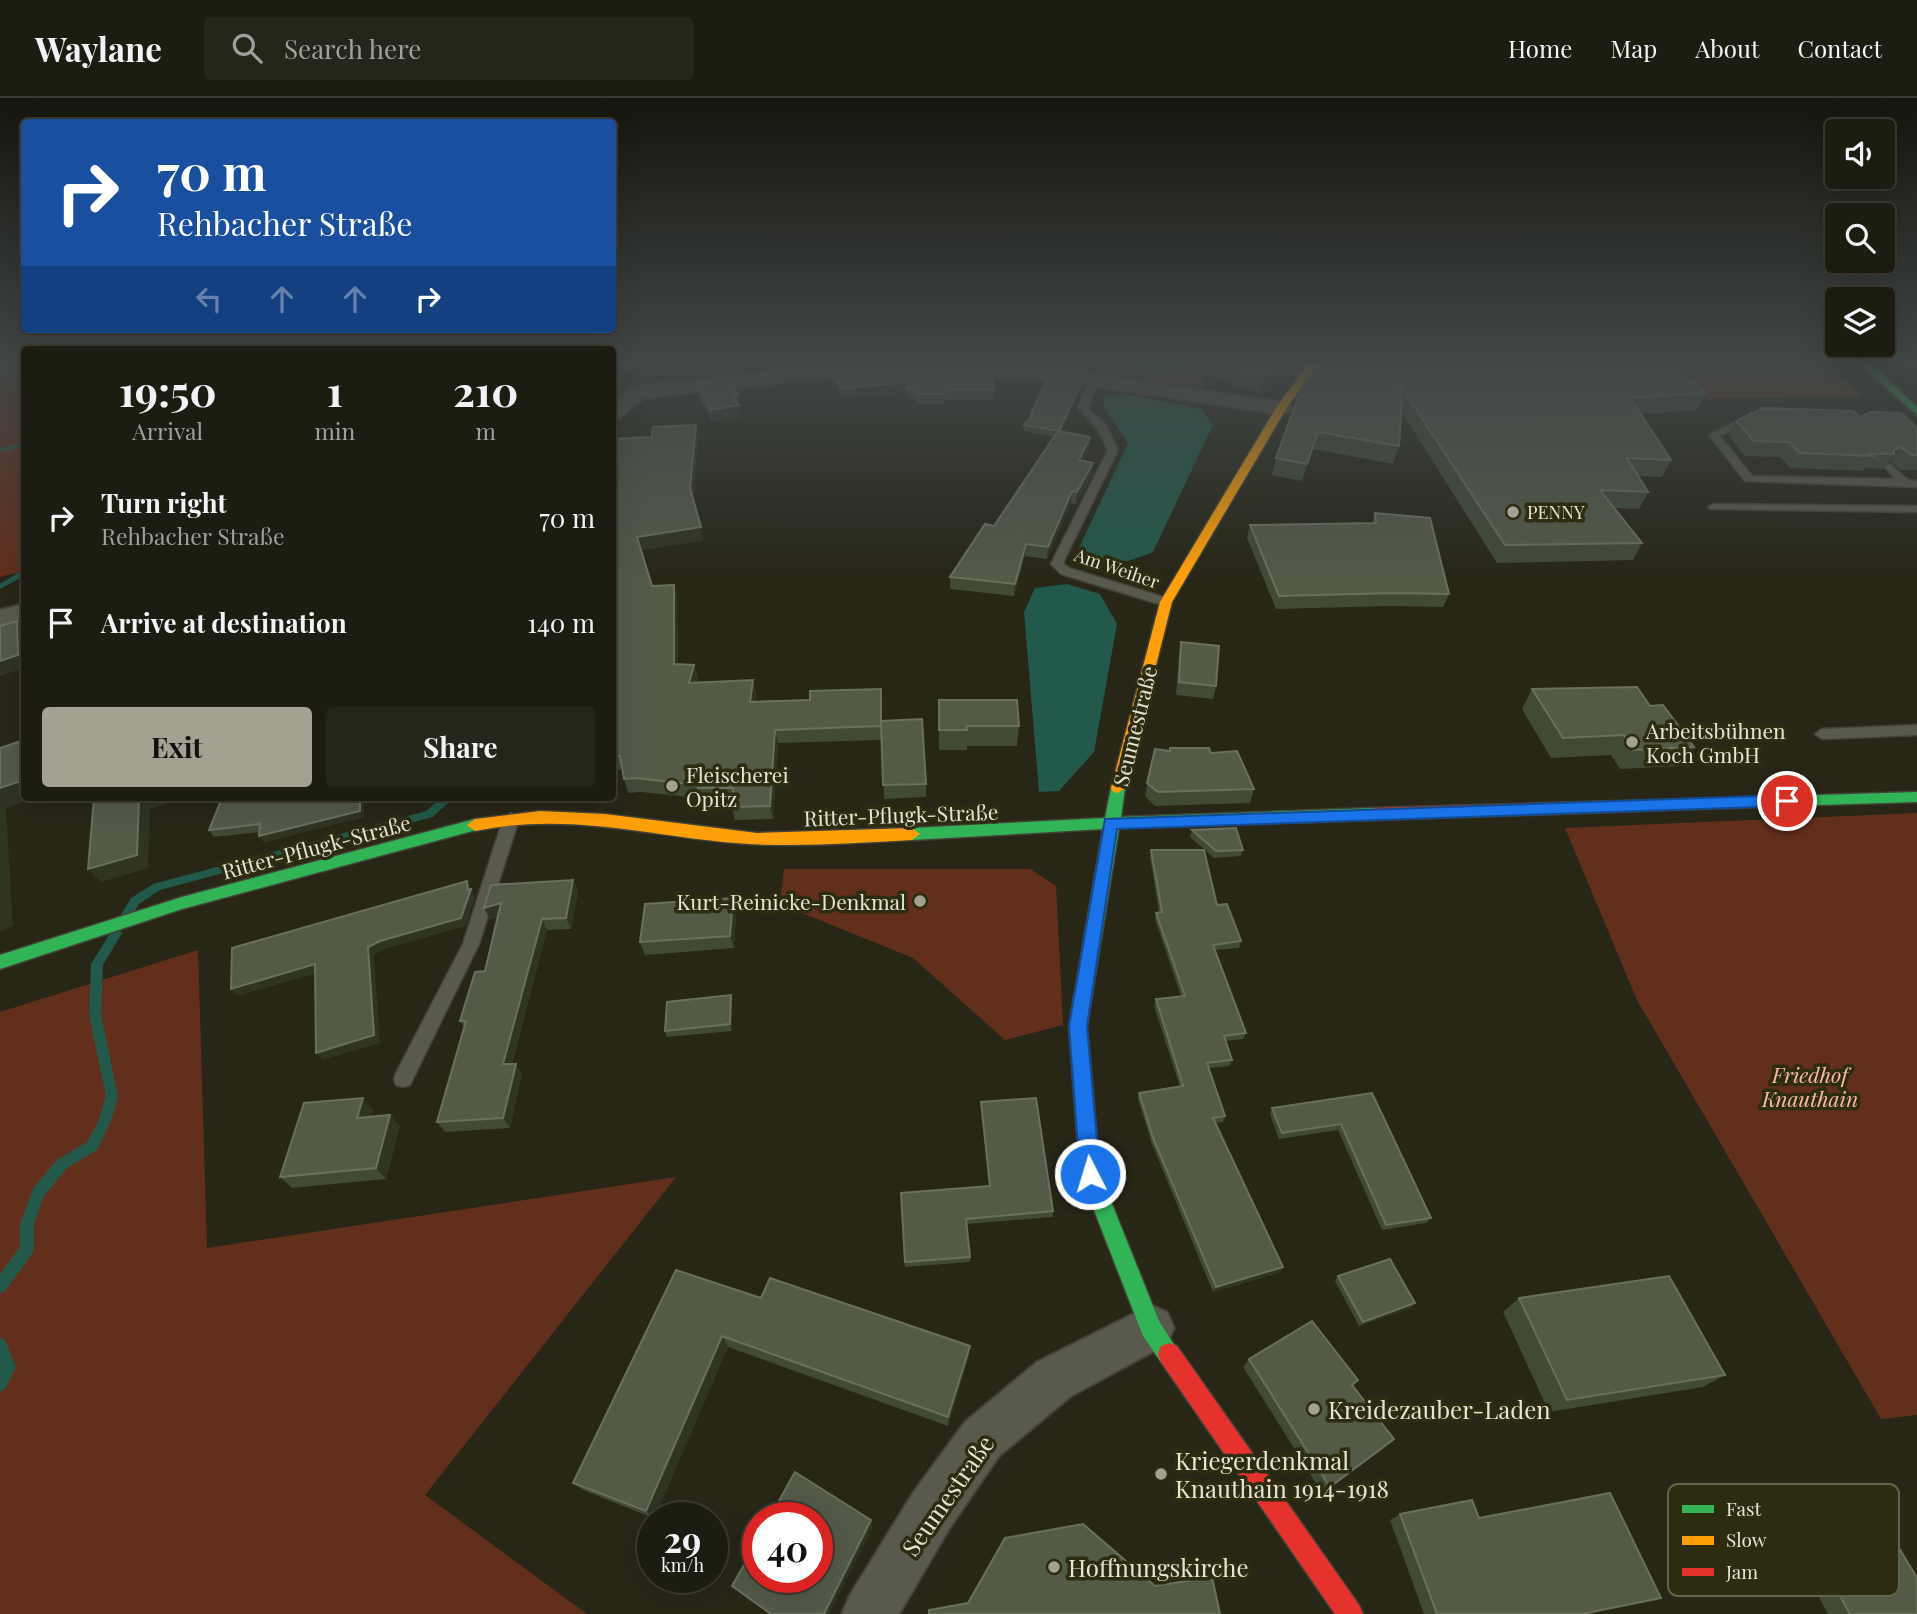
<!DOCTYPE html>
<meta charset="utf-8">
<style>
body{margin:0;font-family:"Playfair Display",serif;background:#25251a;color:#f1f3f6;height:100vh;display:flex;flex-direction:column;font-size:26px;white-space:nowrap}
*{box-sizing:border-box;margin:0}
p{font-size:23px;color:#a0a19f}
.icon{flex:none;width:38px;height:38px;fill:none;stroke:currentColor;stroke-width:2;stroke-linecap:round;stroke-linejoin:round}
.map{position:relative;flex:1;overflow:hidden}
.sheet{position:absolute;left:21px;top:248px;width:595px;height:455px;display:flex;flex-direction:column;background:#1d1c11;border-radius:7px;box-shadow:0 7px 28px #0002,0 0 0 2px #3b3a31}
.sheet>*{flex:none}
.guide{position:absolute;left:21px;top:21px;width:595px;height:214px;border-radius:7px;box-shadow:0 7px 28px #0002,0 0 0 2px #3b3a31;background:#1a4fa0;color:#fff;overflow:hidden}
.tools{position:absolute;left:1825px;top:21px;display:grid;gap:14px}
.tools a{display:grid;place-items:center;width:70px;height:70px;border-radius:7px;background:#1d1c11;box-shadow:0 7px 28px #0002,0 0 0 2px #3b3a31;font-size:35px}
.speed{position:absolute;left:637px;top:1404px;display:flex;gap:14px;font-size:35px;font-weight:700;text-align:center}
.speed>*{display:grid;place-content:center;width:91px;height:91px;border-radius:50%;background:#1d1c11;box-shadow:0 7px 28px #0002,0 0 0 2px #3b3a31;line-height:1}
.speed small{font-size:18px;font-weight:400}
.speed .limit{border:10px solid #d22;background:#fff;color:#111}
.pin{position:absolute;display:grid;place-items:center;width:60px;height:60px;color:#fff;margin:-30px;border:4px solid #fff;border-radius:50%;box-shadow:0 2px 7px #0007}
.me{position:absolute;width:77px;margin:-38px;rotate:355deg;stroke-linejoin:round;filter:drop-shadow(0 0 5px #0008)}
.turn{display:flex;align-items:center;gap:24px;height:147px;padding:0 21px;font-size:32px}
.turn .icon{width:91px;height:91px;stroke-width:2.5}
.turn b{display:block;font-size:49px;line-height:60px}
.lanes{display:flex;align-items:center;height:66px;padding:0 21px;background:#0003;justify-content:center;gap:35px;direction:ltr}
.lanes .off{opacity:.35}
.eta{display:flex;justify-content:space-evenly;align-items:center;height:119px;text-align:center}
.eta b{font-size:42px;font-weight:700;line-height:49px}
.action{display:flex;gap:14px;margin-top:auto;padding:14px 21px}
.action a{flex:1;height:80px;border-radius:7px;background:#a3a292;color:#111;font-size:28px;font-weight:700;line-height:80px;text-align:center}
.action a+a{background:#25251a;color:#f1f3f6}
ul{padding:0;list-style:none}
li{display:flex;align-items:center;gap:21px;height:105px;padding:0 21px}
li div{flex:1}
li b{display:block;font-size:26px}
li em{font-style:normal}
header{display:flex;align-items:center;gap:42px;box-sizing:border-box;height:98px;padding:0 35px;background:#1d1c11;border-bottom:2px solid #3b3a31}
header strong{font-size:33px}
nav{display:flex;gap:38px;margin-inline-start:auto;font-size:24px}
.search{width:490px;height:63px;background:#25251a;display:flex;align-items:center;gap:18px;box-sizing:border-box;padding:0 24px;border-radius:7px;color:#a0a19f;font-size:26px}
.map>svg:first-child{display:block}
.green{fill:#632f1d}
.water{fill:#22594a}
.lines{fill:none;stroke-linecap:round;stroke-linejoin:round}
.stream{fill:#22594a;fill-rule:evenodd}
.lane-casing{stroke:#434236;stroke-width:3}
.street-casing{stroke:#434236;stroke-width:4}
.fast-casing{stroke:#434236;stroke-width:3}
.slow-casing{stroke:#434236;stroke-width:3}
.jam-casing{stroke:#434236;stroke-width:3}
.lane{fill:#59594e;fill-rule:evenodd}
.street{fill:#59594e;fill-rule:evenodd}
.fast{fill:#30b455;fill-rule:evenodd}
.slow{fill:#ff9f0a;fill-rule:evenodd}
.jam{fill:#e5322d;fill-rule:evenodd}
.wall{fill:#414a37}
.shaded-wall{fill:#2f3423}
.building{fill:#535a48;stroke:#6a705e;stroke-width:2}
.route{fill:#1a73e8;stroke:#114b97;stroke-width:2}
.poi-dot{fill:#a3a292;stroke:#2d2c11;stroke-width:2.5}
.labels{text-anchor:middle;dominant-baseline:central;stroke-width:7;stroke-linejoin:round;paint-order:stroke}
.far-poi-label{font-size:18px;fill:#e6e5d5;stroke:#2d2c11;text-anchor:start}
.far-street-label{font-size:18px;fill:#e6e5d5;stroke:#2d2c11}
.street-label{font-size:21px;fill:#e6e5d5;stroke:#2d2c11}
.poi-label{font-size:21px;fill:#e6e5d5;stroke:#2d2c11;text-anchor:start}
.park-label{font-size:21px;font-style:italic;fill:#feb9a5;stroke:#2d2c11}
.near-poi-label{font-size:24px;fill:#e6e5d5;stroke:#2d2c11;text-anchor:start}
.near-street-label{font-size:24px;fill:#e6e5d5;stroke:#2d2c11}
.key{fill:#2d2c11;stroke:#64644c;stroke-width:2}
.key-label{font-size:19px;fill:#e6e5d5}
</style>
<header>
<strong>Waylane</strong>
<div class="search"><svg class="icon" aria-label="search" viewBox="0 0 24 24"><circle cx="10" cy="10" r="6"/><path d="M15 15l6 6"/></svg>Search here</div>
<nav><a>Home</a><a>Map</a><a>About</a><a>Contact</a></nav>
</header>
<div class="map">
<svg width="1917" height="1516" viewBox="0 0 1917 1516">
<rect width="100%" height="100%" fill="#272617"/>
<!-- green -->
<path class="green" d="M0 265H24V473L0 479Z
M1104 265H1123L1126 271C1145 277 1165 280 1184 273L1188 265H1201L1203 293 1100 275Z
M1646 265H1828L1861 298 1689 301Z
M1917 715V1317L1881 1321 1637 902 1565 730Z
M784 771H1030L1056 788 1063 927 1005 942 913 860 780 806Z
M198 852 207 1150 676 1079 425 1397 587 1516H0V914Z"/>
<!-- water -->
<path class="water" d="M1123 265H1188L1184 273C1165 280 1145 277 1126 271Z
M1124 296 1201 311 1213 327 1153 454C1123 466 1107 472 1079 450L1128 345 1104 310V299Z
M1067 486 1100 496 1117 526 1094 654 1059 693 1039 694 1024 514 1035 490Z"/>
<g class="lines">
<!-- stream -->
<path class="stream" d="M24 344V348L0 354V350Z
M21 473H24V478L0 491V486Z
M441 700H453L433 719 160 792 139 806 130 821H122L120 818 131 800 153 786 426 713Z
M116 831 120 832 122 835 103 867 101 917 118 998 111 1023 97 1052 67 1070 44 1098 34 1126V1151L32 1156 5 1193 0 1195V1176L20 1149V1126L34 1089 57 1062 87 1044 99 1022 106 998 89 917 91 866 112 832Z
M0 1240 5 1242 16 1269 5 1291 0 1294Z"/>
<!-- lane casing -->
<g class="lane-casing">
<path id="lane" d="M1094 279 1099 282 1088 310 1106 327 1118 352 1063 465 1069 470 1170 501V507H1162L1061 476 1051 466 1108 352 1097 330 1078 310 1089 282Z
M1751 316 1755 317V321L1720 338 1752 378 1896 381 1885 369 1890 366 1908 382 1917 383V389L1745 383 1709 337Z
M1714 406 1917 408V414L1710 411 1708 409Z
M1917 627V637L1822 641 1815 636 1822 631Z
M511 715 519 721 479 846 410 987 403 989 396 987 394 981 396 975 463 846 503 721Z"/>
</g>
<!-- street casing -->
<g class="street-casing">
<path id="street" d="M884 265 889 270 886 274 879 276 815 280 644 300 620 320 612 321V304L631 290 638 288 815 268Z
M919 265H1001L1059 271 1281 304 1288 306 1292 310 1288 314 1281 316 1059 283 926 275 919 273 916 269Z
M24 506V522L0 528V512Z
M1151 1207 1167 1214 1174 1230 1167 1246 1071 1298 999 1358 949 1431 899 1516H842L850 1497 913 1395 965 1324 1037 1264Z"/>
</g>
<!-- fast casing -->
<g class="fast-casing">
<path id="fast" d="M1859 265H1870L1917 309V317Z
M1118 685 1125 690 1121 719 1374 710 1382 716 1374 722 1119 730 1087 928 1100 1076 1159 1223 1180 1256 1177 1264 1169 1267 1161 1264 1143 1238 1080 1076 1069 928 1103 731 912 742 904 736 912 730 1105 720 1111 690Z
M1917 694V704L1726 710 1718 705 1726 700Z
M475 721 480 723 483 727 480 731 182 811 0 871V857L182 799Z"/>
</g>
<!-- slow casing -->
<g class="slow-casing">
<path id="slow" d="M1309 265H1319L1286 311 1172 504 1125 690 1118 695 1113 694 1111 690 1160 504 1276 310Z
M540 713 605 716 757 735 912 730 920 736 912 742C853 745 794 750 735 745 644 737 568 714 475 733L467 727 475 721Z"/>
</g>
<!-- jam casing -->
<g class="jam-casing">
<path id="jam" d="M1726 700 1734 705 1726 710 1374 722 1366 716 1374 710Z
M1169 1245 1177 1248 1359 1507 1363 1516H1335L1161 1264 1158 1256 1161 1248Z"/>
</g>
<!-- lane -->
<use href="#lane" class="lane"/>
<!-- street -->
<use href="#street" class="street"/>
<!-- fast -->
<use href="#fast" class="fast"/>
<!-- slow -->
<use href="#slow" class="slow"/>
<!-- jam -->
<use href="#jam" class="jam"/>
</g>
<!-- wall -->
<path class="wall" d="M681 265H720L722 276 689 280Z
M1057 265H1092L1088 274 1056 270Z
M1215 265H1298L1259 295 1218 281Z
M1321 265 1706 295 1697 312 1641 316 1671 362 1662 379 1638 378 1648 394 1639 411 1615 410 1642 445 1633 462 1497 465 1401 313 1399 348 1393 366 1313 351 1302 383 1272 377 1276 360Z
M833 271 994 292 993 302H945V306H917V301H908V294L842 301 834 281Z
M696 284 738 297 741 319 713 324 698 297Z
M1081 289 1061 333 1090 339 1089 350 1083 363 1093 365 1092 376 1076 406 1071 405 1047 461 1025 458 1014 498 950 491V479L994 428 1054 339 1024 333V327L1030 320 1031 316Z
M1861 319 1917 330V372H1900L1890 363 1888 365 1883 371 1865 370 1863 373 1790 370 1780 359 1745 358 1728 337 1736 323Z
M696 327 698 340 693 400 703 442 641 452 652 488 674 487 677 500 678 566 694 567 698 580 697 584 753 582 756 596 755 603 810 602 881 591 882 623 926 686V699L884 701 882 642 778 645 773 721 735 722 732 709V703L701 704 700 700 641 694 628 695 624 681 622 671 615 672 612 664V341L652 339Z
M1375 415 1449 496 1443 509 1389 508 1276 511 1247 440 1250 427 1372 425Z
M1181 544 1216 588 1213 601 1176 597 1179 558Z
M1532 591 1650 608 1694 649 1680 668 1620 671 1611 657 1551 660 1522 611Z
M939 602 1019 628 1017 648H967V652H939Z
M1155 651 1170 653 1211 655 1254 691 1250 705 1155 708 1145 698Z
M222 700H364V719L264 744 259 738 260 734 214 739 209 732Z
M1192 732 1243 752 1241 758 1214 760 1190 739Z
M1151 752 1217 807 1241 843 1239 850 1215 852 1246 935 1243 941 1226 943 1232 962 1230 968 1208 970 1225 1018 1223 1024 1216 1025 1283 1169 1280 1174 1213 1194 1152 1046 1138 1001 1139 995 1180 989 1154 908 1156 901 1181 898 1155 821 1156 815 1159 814 1150 759Z
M573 782 578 793 571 831 547 832 512 966 522 976 510 1030 445 1034 437 1024 464 929 460 923 485 873 498 819 490 821 484 810Z
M733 800 736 813 734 850 645 857 640 844Z
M731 897 732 903V933L667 939 665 933Z
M1372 995 1431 1120 1426 1125 1382 1132 1338 1032 1279 1041 1270 1016 1272 1010Z
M981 1004 1053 1113V1119L967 1126 970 1164 905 1169 901 1095 989 1088Z
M373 1012 371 1019 390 1017 400 1028 386 1081 292 1090 280 1079Z
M1338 1178 1411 1210 1359 1228 1335 1183Z
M761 1200 969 1258 948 1328 728 1249 655 1419 653 1420 583 1392 573 1385Z
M1519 1200 1725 1277 1703 1289 1549 1314 1503 1214Z
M1249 1261 1394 1341 1322 1395 1243 1269Z
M1400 1416 1479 1420 1661 1500 1586 1516H1424L1390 1422Z
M1813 1449 1917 1516H1828L1794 1454Z"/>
<!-- shaded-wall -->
<path class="shaded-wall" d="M644 265H670L642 285 629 288 612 300V281L626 272Z
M686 265H720L722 276 689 280Z
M1281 265H1298L1259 295 1263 279Z
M1082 283 1081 289 1058 339 1059 333Z
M908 284V294L842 301 841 291Z
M738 297 741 319 713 324 711 312 733 298Z
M696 327 698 340 692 403 690 390Z
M1318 334 1313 351 1302 383 1307 366Z
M1090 339 1089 350 1078 374 1079 362Z
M1901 349 1890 363 1888 365 1894 356V352Z
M1093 365 1092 376 1076 406 1077 394Z
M1072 393 1071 405 1047 461 1048 449Z
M701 429 703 442 640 452 637 439Z
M1026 446 1025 458 1014 498 1015 486Z
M674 487 677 500 678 579 674 566Z
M17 523 24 532V570L0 578V563Z
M694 567 698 580 693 598 689 585Z
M753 582 756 596 753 617 750 604Z
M775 632 778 645 773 721 770 708Z
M24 682V700H34L6 710 13 828 0 833V690Z
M139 700H169V705L150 711 148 770 101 784 88 771Z
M360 700H364V719L264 744 259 738Z
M573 782 578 793 571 831 566 820Z
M467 783 475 799 466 828 385 851 374 857 380 945 323 962 316 955 368 849 468 792Z
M733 800 736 813 734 850 730 838Z
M501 805 507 816 490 821 484 810Z
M542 821 547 832 509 976 503 966Z
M315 866 321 874 238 898 231 891Z
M731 897 732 903V933L730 926Z
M516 966 522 976 510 1030 503 1020Z
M363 1000 373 1012 367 1031 357 1020Z
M390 1017 400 1028 386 1081 376 1070Z
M1283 1169 1280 1174 1213 1194 1216 1189Z
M1415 1205 1411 1210 1359 1228 1363 1224Z
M722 1238 728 1249 655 1419H653L646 1413Z
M970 1248 969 1258 948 1328V1319Z
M871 1422 873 1428 829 1516H824Z"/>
<!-- building -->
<path class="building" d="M612 265H644L638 269 626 272 612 281Z
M1069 265H1090L1089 268Z
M1223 265H1281L1263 279Z
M1321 265H1668L1706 295 1630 300 1671 362 1627 360 1648 394 1600 392 1642 445 1505 447 1398 284 1402 297 1399 348 1318 334 1307 366 1276 360 1299 297Z
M859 268H993L994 292H945V296H917V291H907L908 284 841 291 833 271Z
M1049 279 1082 283 1059 333 1024 327 1034 316H1031Z
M729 281 738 297 733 298 739 307 711 312 696 284Z
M1763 310 1853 313 1861 319 1870 314 1901 315 1917 330V357H1911L1901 349 1894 352V356H1871L1873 358 1799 355 1789 344 1754 343 1736 323Z
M696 327 690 390 701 429 637 439 652 488 674 487V566L694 567 689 585 753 582 750 604 810 602V593L881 591V628L775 632 770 708 732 709 733 690H698V687L636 680 624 681 620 658 612 659 614 600 612 601V341L652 339 653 329Z
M1058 333 1090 339 1079 362 1093 365 1077 394 1072 393 1048 449 1026 446 1015 486 950 479 985 426 994 428Z
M1375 415 1430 420 1449 496 1394 495 1279 498 1250 427 1376 425Z
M17 523 18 557 0 563V528Z
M1181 544 1219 548 1216 588 1179 584Z
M1637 589 1650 608 1663 607 1694 649 1633 652 1624 637 1563 640 1532 591Z
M939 602H1017L1019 628H967V632H939Z
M922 621 926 686 883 687 881 623Z
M24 642V682L0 690V650Z
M1170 650H1209L1211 655 1237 653 1254 691 1158 694 1147 685 1155 651 1170 653Z
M94 700H139L137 757 88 771Z
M222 700H360V713L259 738 260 726 209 732Z
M1236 730 1243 752 1216 753 1192 732Z
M1151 752H1204L1217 807 1227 806 1241 843 1213 847 1246 935 1224 938 1232 962 1207 965 1225 1018 1213 1020 1283 1169 1216 1189 1153 1040 1139 995 1183 988 1156 901 1185 898 1156 815 1162 814Z
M573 782 566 820 542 821 503 966H516L503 1020 437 1024 466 923H460L475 874 485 873 501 805 484 810 491 787Z
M467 783 468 792 471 791 461 820 380 843 368 849 374 937 316 955 315 866 231 891 232 850Z
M733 800 730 838 640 844 645 806Z
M731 897 730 926 665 933 667 904Z
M1372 995 1431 1120 1386 1127 1341 1026 1282 1035 1272 1010Z
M363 1000 357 1020 390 1017 376 1070 280 1079 304 1005Z
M1036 1000 1053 1113 966 1121 970 1159 905 1164 901 1095 990 1088 981 1004Z
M1390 1161 1415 1205 1363 1224 1338 1178Z
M676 1172 761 1200 770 1180 970 1248 948 1319 722 1238 646 1413 573 1385Z
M1669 1178 1725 1277 1567 1302 1519 1200Z
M1312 1223 1358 1282 1352 1287 1394 1341 1330 1389 1249 1261Z
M795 1374 871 1422 824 1516H771L732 1488 758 1442V1479H817V1419H770Z
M1610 1395 1661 1500 1582 1516H1437L1400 1416 1472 1402 1479 1420Z
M1083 1426 1155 1488 1212 1479 1220 1516H929V1512L968 1505 1005 1440Z
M1890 1435 1917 1480V1516H1850L1813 1449Z"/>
<!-- sky -->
<linearGradient id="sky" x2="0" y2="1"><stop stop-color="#15150d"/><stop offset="0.55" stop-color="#414747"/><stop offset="1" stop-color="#414747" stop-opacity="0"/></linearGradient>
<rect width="1917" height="478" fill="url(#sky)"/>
<!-- route -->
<path class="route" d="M1787 697 1795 703 1787 708 1117 731 1087 928 1100 1076 1097 1082 1090 1085 1083 1082 1080 1076 1069 928 1105 721Z"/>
<!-- markers -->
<g class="poi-dot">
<circle cx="1513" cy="414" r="7"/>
<circle cx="1632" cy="644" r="7"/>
<circle cx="672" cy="688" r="7"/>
<circle cx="920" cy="803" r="7"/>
<circle cx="1314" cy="1311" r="7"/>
<circle cx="1161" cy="1376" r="7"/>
<circle cx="1054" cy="1469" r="7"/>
</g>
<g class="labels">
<!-- far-poi labels -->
<g class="far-poi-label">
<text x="1527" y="414">PENNY</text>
</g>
<!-- far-street labels -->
<g class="far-street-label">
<text transform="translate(1117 470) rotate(19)">Am Weiher</text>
</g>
<!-- street labels -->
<g class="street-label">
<text transform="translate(1134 628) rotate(-76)">Seumestraße</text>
<text transform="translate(901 716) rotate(-2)">Ritter-Pflugk-Straße</text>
<text transform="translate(316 748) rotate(-15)">Ritter-Pflugk-Straße</text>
</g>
<!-- poi labels -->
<g class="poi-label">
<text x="1646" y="632">Arbeitsbühnen<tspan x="1646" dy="24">Koch GmbH</tspan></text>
<text x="686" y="676">Fleischerei<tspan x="686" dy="24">Opitz</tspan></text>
<text x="906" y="803" text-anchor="end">Kurt-Reinicke-Denkmal</text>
</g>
<!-- park labels -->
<g class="park-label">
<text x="1810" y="976">Friedhof<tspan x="1810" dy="24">Knauthain</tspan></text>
</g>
<!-- near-poi labels -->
<g class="near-poi-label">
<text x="1328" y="1311">Kreidezauber-Laden</text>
<text x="1175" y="1362">Kriegerdenkmal<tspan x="1175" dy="28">Knauthain 1914-1918</tspan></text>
<text x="1068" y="1469">Hoffnungskirche</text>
</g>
<!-- near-street labels -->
<g class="near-street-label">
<text transform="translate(947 1397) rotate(-55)">Seumestraße</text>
</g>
</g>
<!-- legend -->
<rect x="1668" y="1386" width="231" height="112" rx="10" class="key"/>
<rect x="1682" y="1407" width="32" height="8" fill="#30b455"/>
<rect x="1682" y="1438" width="32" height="9" fill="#ff9f0a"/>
<rect x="1682" y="1470" width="32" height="8" fill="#e5322d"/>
<g class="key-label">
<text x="1726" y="1418">Fast</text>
<text x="1726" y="1449">Slow</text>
<text x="1726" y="1481">Jam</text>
</g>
</svg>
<div class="tools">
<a><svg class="icon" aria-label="sound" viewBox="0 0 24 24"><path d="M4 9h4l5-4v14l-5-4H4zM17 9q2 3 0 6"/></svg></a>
<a><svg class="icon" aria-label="search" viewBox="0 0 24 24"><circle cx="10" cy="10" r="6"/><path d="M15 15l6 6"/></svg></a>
<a><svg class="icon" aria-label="layers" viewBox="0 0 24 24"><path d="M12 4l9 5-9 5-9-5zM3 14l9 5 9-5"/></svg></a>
</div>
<div class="speed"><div>29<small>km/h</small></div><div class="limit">40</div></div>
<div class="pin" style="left:1787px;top:703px;background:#d93025"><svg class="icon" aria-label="arrive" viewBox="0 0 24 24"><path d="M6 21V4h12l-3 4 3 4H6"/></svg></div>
<svg class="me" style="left:1090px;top:1076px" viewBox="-20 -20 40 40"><circle r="17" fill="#1a73e8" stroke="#fff" stroke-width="3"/><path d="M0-11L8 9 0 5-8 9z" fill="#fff"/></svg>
<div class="guide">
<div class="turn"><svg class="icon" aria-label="right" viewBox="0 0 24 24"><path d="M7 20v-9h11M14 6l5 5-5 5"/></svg><div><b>70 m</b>Rehbacher Straße</div></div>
<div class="lanes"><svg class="icon off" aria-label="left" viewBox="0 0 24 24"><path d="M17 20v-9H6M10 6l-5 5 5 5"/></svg><svg class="icon off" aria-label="ahead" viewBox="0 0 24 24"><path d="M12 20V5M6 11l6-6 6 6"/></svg><svg class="icon off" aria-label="ahead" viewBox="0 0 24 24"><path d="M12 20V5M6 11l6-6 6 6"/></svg><svg class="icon" aria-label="right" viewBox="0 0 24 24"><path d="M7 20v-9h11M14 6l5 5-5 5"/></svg></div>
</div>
<section class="sheet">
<div class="eta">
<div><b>19:50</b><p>Arrival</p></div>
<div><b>1</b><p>min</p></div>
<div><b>210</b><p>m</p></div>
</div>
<ul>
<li><svg class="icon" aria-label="right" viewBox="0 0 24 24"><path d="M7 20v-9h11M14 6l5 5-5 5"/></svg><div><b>Turn right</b><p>Rehbacher Straße</p></div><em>70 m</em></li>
<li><svg class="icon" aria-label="arrive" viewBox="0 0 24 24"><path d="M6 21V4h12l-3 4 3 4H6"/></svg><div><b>Arrive at destination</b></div><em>140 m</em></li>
</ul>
<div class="action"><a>Exit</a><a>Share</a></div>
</section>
</div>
